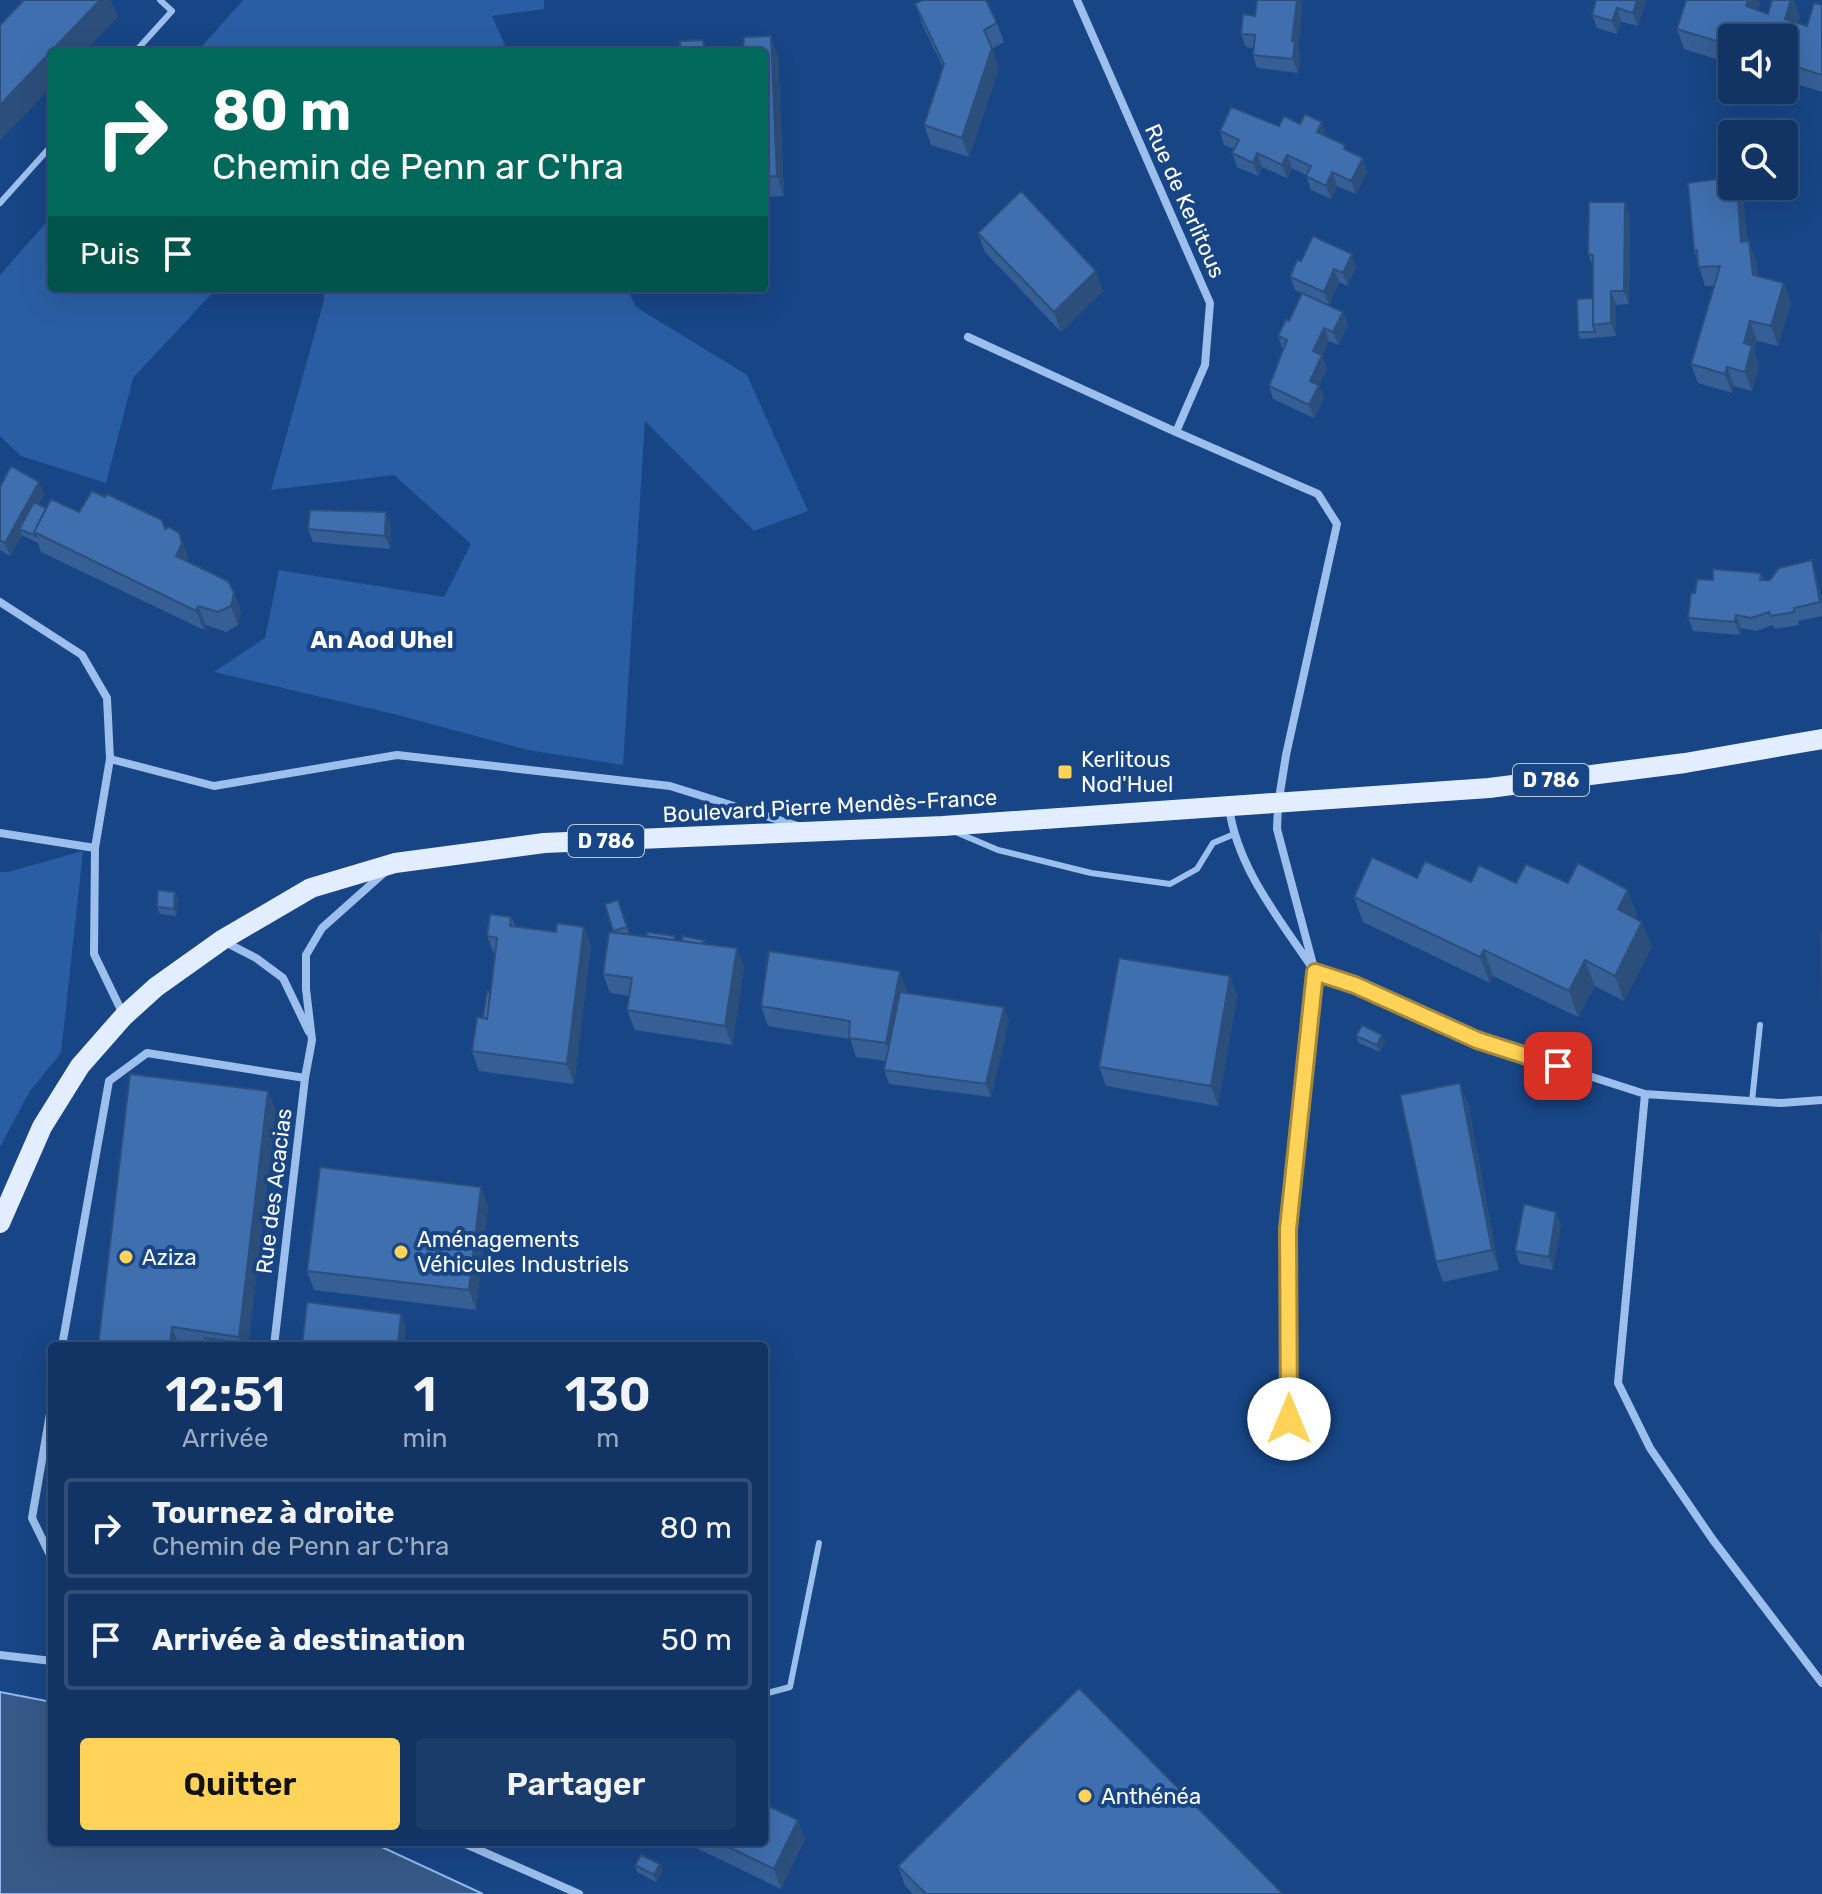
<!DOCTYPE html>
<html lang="fr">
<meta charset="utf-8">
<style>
body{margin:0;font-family:Rubik,sans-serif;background:#1a3c6a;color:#f1f3f6;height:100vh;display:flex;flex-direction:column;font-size:30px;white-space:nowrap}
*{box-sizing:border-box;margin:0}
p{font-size:26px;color:#9caabf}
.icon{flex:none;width:44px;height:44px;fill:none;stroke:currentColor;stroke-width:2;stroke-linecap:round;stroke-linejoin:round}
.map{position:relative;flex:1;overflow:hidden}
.side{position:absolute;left:48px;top:1342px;width:720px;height:504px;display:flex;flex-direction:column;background:#113464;border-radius:8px;box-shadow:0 8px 32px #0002,0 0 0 2px #304f78}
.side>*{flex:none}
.hud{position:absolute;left:48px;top:48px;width:720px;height:244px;border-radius:8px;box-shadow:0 8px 32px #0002,0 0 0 2px #304f78;background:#00695c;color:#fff;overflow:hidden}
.fabs{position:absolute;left:1718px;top:24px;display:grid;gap:16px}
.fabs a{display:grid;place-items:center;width:80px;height:80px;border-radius:8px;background:#113464;box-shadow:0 8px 32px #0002,0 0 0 2px #304f78;font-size:40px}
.pin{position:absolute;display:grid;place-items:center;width:68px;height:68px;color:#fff;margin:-34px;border-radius:16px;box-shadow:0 4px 12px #0006}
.me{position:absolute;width:88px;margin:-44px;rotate:0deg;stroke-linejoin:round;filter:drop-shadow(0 0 6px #0008)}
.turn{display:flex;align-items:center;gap:28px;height:168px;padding:0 32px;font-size:36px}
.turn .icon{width:104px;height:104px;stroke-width:2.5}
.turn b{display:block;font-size:56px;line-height:68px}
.then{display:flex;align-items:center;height:76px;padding:0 32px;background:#0003;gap:16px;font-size:30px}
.eta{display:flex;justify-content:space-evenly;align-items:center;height:136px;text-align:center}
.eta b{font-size:48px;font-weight:600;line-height:56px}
.action{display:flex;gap:16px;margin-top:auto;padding:16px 32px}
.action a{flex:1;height:92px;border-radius:8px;background:#ffd258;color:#111;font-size:32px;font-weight:600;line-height:92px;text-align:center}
.action a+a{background:#1a3c6a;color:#f1f3f6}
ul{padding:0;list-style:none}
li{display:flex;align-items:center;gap:24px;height:100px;margin:0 16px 12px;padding:0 16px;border:4px solid #304f78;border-radius:8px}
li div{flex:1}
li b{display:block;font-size:30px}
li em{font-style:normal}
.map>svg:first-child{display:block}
.green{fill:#2a5ea4}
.water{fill:#375988;stroke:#8ebaf0;stroke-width:2}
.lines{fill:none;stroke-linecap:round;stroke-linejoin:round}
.service{stroke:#9cbfed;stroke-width:6}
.minor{stroke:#9cbfed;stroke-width:8}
.primary{stroke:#e2edff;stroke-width:20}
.wall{fill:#365f96}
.shaded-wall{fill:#2c4e7a}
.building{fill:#3f6faf;stroke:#2c4e7a;stroke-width:2}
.route-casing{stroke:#a68839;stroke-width:20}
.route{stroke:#ffd258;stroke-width:14}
.poi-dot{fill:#ffd258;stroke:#174585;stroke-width:3}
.labels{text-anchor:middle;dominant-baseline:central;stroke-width:8;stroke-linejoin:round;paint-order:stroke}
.shield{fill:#174585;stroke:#b9c7da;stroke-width:2}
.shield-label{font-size:20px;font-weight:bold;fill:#fff}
.street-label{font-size:22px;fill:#fff;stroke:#174585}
.poi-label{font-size:22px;fill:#fff;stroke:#174585;text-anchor:start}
.neighbourhood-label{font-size:24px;font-weight:bold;fill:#fff;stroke:#174585}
</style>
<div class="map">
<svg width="1822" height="1894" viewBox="0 0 1822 1894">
<rect width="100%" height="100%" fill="#174585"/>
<!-- green -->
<path class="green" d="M243 0H544V9L492 16 508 52H197Z
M52 216V288H217L133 378 106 483 21 456 0 436V275Z
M324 288H627L636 307 747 375 808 511 754 531 645 421 623 765 528 750 394 714 214 672 265 638 279 570 444 597 471 544 394 475 271 490 324 300Z
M83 851 61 1053 30 1091 0 1147V872H8Z"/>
<!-- water -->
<path class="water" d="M0 1692 52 1702V1842H371L483 1894H0Z"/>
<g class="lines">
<!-- service -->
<path class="service" d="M135 52 172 11 160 0
M0 203 52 145
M958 833 998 850 1091 873 1170 884 1197 869 1213 843 1232 835
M1752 1101 1760 1025
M764 1694 790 1687 819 1543"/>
<!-- minor -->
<path class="minor" d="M968 337 1176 432 1205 365 1210 303 1077 0
M1176 432 1318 494 1337 524 1286 755 1278 805 1277 829 1315 972 1288 1229 1289 1419
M0 602 82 655 107 698 110 759 95 848 94 954 123 1014
M110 759 214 786 397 755 670 786 798 826
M1229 807C1237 869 1282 922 1315 972L1355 985 1477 1040 1645 1094 1781 1103 1822 1100
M0 833 95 848
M223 941 256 958 283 978 309 1032
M1645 1094 1618 1383 1650 1448 1713 1540 1822 1683
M62 1346 109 1081 147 1053 305 1078
M274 1346 305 1078 312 1040 306 989V955L322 928 386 871
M52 1402 32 1518 52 1559
M0 1655 52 1661
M461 1842 579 1894"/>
<!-- primary -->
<path class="primary" d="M0 1223 42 1127 80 1066 124 1016 156 987 222 940 311 888 395 863 544 843 943 826 1489 788 1685 763 1822 739"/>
</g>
<!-- wall -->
<path class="wall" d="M1257 0H1300L1302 6 1298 49 1300 55 1298 73 1257 68 1253 55V48L1246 47 1241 34 1255 16Z
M1596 0H1646L1638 26 1621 22 1617 34 1597 28 1592 15Z
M1760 3 1758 10 1768 14 1800 16 1797 23 1807 26 1822 5V92L1784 80V38H1732V64L1684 49 1677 29Z
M915 4 997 23 1004 42 992 49 999 68 969 157 931 145 924 125 943 67 922 24Z
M764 52 778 56 784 196 764 197Z
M1279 126 1327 135 1326 136 1346 150 1367 171 1356 194 1337 186 1331 199 1311 190 1306 175 1292 168 1287 178 1262 167 1258 176 1237 167 1232 153 1234 149 1224 145 1220 131Z
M1743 196 1747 241 1756 261 1758 276 1784 283 1791 303 1778 346 1757 341 1754 352 1759 365 1752 391 1734 386 1732 393 1698 383 1691 364 1714 286H1705L1694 250Z
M1630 215 1629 304 1616 305V336L1580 339 1578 332 1593 298V267L1588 254Z
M978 233 1103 291 1061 332 985 252Z
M1297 260 1356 267 1348 286 1339 282 1329 305 1343 312 1348 325 1338 345 1329 341 1322 356 1327 369 1319 385 1324 398 1314 418 1273 399 1269 386 1283 350 1278 336 1289 321 1302 293 1295 290 1290 277Z
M39 482 44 495 39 504 46 508 79 512 165 529 189 562 234 593 241 612 238 625 226 632 206 625 204 630 41 552 38 543 22 535 10 556 0 550V487Z
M391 525 390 549 313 542 308 529Z
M1761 573 1764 580H1770L1816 574 1822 602V616L1798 621 1799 625 1775 629 1773 625 1756 631 1741 628 1740 635 1693 631 1688 618 1695 593 1713 580Z
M1417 878 1471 882 1568 883 1628 890 1637 916 1636 918 1652 947 1624 1001 1595 986 1578 1017 1493 976 1490 983 1363 922 1354 897Z
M175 892 178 899 176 916 160 914 157 907Z
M618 900 629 933 627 934 705 944 744 967 732 1045 635 1030 627 1010 629 996 610 993 603 974 613 932 605 904Z
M511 917 515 926 556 932 584 927 591 946 574 1084 479 1071 472 1051 490 992 495 956 487 936Z
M1230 976 1237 996 1218 1106 1106 1086 1099 1067Z
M907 991 906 993 1004 1007 1009 1020 991 1097 889 1084 884 1070 886 1061 856 1057 850 1039 768 1026 761 1006Z
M1382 1035 1385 1042 1380 1052 1359 1043 1356 1036Z
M268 1091 276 1111 248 1346H98Z
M1468 1103 1499 1270 1443 1282 1436 1262Z
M481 1187 488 1207 476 1310 314 1290 307 1271Z
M1556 1212 1561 1225 1553 1270 1520 1264 1515 1251Z
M805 1839 781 1889 684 1842H764Z
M660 1864 663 1871 656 1882 637 1872 635 1865Z
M898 1866 1283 1894H913L905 1886Z"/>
<!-- shaded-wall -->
<path class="shaded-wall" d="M100 0H111L118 17 84 52H52V86L0 141V105Z
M1297 0H1300L1302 6 1298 49 1300 55 1298 73 1293 59 1292 41Z
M1637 0H1646L1638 26 1633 13Z
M1748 0H1759L1760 3 1753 26 1746 6Z
M1791 0H1794L1800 16 1792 38 1785 19Z
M1617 8 1621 22 1617 34 1612 21Z
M771 36 778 56 784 196 777 176Z
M992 48 999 68 969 157 962 138Z
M1322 122 1327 135 1322 145 1317 132Z
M1257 153 1262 167 1258 176 1253 163Z
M1287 155 1292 168 1287 178 1282 165Z
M1363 158 1367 171 1356 194 1351 181Z
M1332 172 1337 186 1331 199 1326 186Z
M1737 186H1740L1743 196 1748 262 1741 242Z
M1625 202 1630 215 1629 304 1624 291Z
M1749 241 1756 261 1760 294 1753 275Z
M1352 254 1356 267 1348 286 1343 273Z
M1334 269 1339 282 1329 305 1324 292Z
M1096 271 1103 291 1061 332 1054 312Z
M1784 283 1791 303 1778 346 1771 326Z
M1611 291 1616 305V336L1611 323Z
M1343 312 1348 325 1338 345 1333 332Z
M1750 321 1757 341 1754 352 1759 365 1752 391 1745 372 1744 343Z
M1324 328 1329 341 1322 356 1327 369 1315 394 1310 381 1313 351Z
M1727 367 1734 386 1732 393 1725 374Z
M1319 385 1324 398 1314 418 1309 405Z
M39 482 44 495 24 531 19 529 22 535 10 556 5 543Z
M386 512 391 525 390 549 385 536Z
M179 533 187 553 189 562 176 556Z
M1812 560 1816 574 1822 609 1820 602Z
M234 593 241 612 238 625 231 606Z
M198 606 206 625 204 630 196 611Z
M1736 615 1741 628 1740 635 1735 622Z
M1628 890 1637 916 1627 935 1618 909Z
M175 892 178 899 176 916 174 909Z
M1642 922 1652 947 1624 1001 1615 976Z
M584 927 591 946 574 1084 567 1064Z
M737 948 744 967 732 1045 725 1026Z
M1484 950 1493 976 1490 983 1480 957Z
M1585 960 1595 986 1578 1017 1569 991Z
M900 971 907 991 893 1062 886 1043Z
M1230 976 1237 996 1218 1106 1211 1086Z
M1004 1007 1009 1020 991 1097 986 1084Z
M1382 1035 1385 1042 1380 1052 1377 1045Z
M1460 1083 1468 1103 1499 1270 1492 1250Z
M268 1091 276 1111 248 1346H241L239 1337Z
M481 1187 488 1207 476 1310 469 1290Z
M1556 1212 1561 1225 1553 1270 1549 1257Z
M401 1314 406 1328 404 1346H398Z
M172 1327 179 1346H170Z
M798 1820 805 1839 781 1889 774 1869Z
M660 1864 663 1871 656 1882 654 1875Z"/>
<!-- building -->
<path class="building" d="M24 0H100L0 105V25Z
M922 0H986L997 23 984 30 992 48 962 138 924 125 944 64 915 4Z
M1257 0H1297L1292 41 1295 42 1293 59 1253 55 1255 35 1241 34 1243 14 1255 16Z
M1596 0H1637L1633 13 1617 8 1612 21 1592 15Z
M1686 0H1748L1746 6 1768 14 1772 0H1791L1785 19 1807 26 1814 3 1822 5V75L1784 63V38H1732V46L1677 29Z
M771 36 777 176 764 177V52H743L744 37Z
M703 40 705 52H680V41Z
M1231 107 1279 126 1284 116 1300 124 1305 114 1322 122 1317 132 1345 145 1344 149 1363 158 1351 181 1332 172 1326 186 1306 176 1311 166 1287 155 1282 165 1257 153 1253 163 1232 153 1239 140 1220 131Z
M1732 177V186H1737L1741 242 1749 241 1753 275 1784 283 1771 326 1750 321 1744 343 1752 346 1745 372 1727 367 1725 374 1691 364 1720 266 1698 267 1697 250H1694L1688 183Z
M1021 191 1096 271 1054 312 978 233Z
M1589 202H1625L1624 291H1611V323L1593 325V255L1588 254Z
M1313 236 1352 254 1343 273 1334 269 1324 292 1290 277 1297 260 1301 261Z
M1302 293 1343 312 1333 332 1324 328 1313 351 1322 355 1310 381 1319 385 1309 405 1269 386 1287 340 1278 336 1286 319 1289 321Z
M1593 298V325L1595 332H1578L1577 299Z
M11 466 39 482 5 543 0 540V487Z
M92 491 105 497 107 494 162 520 165 529 169 527 179 533 182 543 176 556 228 581 234 593 231 606 218 612 198 606 196 611 34 532 51 499 79 512Z
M34 502 46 508 34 532 36 536 19 529Z
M310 510 386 512 385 536 308 529Z
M1812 560 1820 602 1794 608V612L1770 616 1769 612 1751 618 1736 615 1735 622 1688 618 1691 593H1695L1697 579 1713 580V569L1761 573 1760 580H1770L1779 568Z
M1372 857 1417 878 1425 861 1471 882 1479 865 1516 883 1526 864 1568 883 1578 863 1628 890 1618 909 1642 922 1615 976 1585 960 1569 991 1484 950 1480 957 1354 897Z
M158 890 175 892 174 909 157 907Z
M618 900 627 927 613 931 605 904Z
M490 914 511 917 510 926 556 932 557 923 584 927 567 1064 472 1051 477 1017 487 1019 492 980 497 938 487 936Z
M609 932 737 948 725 1026 627 1010 632 978 603 974Z
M647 932 675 936 674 940 646 936Z
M1821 933H1822V1000Z
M682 936 704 940 703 944 682 941Z
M769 951 900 971 886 1043 849 1038 850 1021 761 1006Z
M1119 958 1230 976 1211 1086 1099 1067Z
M487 992H490L487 1019 483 1018Z
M900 992 1004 1007 986 1084 884 1070Z
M1362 1025 1382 1035 1377 1045 1356 1036Z
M130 1074 268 1091 239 1337 172 1327 170 1346H98Z
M1460 1083 1492 1250 1436 1262 1400 1095Z
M320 1167 481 1187 469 1290 307 1271Z
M1524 1204 1556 1212 1549 1257 1515 1251Z
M307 1302 401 1314 398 1346H302Z
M205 1338 241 1343V1346H204Z
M1079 1688 1283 1894H926L898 1866Z
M764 1804 798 1820 774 1869 718 1842H764Z
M641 1855 660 1864 654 1875 635 1865Z"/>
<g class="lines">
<!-- route casing -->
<g class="route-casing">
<path id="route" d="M1289 1419 1288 1229 1315 972 1355 985 1477 1040 1558 1066"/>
</g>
<!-- route -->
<use href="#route" class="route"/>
</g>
<!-- markers -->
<g class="poi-dot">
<rect x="1057" y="764" width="16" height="16" rx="4"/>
<circle cx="401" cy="1252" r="8"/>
<circle cx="126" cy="1257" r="8"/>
<circle cx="1085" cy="1796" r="8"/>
</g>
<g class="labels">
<!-- shield labels -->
<g class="shield">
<rect x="1513" y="764" width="76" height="32" rx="6"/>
<rect x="568" y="825" width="76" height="32" rx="6"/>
</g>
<g class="shield-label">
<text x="1551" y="780">D 786</text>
<text x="606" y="841">D 786</text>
</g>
<!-- street labels -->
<g class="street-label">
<text transform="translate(1185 201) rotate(66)">Rue de Kerlitous</text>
<text transform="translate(830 806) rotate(-3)">Boulevard Pierre Mendès-France</text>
<text transform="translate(274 1191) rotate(-83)">Rue des Acacias</text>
</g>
<!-- poi labels -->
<g class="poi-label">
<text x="1081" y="759">Kerlitous<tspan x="1081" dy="25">Nod'Huel</tspan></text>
<text x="417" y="1239">Aménagements<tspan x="417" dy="25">Véhicules Industriels</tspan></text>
<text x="142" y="1257">Aziza</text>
<text x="1101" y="1796">Anthénéa</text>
</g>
<!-- neighbourhood labels -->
<g class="neighbourhood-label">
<text x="382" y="640">An Aod Uhel</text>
</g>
</g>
</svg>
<div class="fabs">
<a><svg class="icon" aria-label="sound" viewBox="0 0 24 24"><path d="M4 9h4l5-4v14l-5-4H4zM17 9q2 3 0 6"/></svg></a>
<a><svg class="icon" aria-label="search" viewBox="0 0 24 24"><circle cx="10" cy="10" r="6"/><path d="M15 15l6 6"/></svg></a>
</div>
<div class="pin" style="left:1558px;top:1066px;background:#d93025"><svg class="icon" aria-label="arrive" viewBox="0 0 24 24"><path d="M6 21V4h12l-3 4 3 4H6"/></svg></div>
<svg class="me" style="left:1289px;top:1419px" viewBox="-20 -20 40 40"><circle r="19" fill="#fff"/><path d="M0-13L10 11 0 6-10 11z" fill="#ffd258"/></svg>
<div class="hud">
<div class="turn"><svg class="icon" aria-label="right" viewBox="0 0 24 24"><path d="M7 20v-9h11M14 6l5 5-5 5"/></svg><div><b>80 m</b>Chemin de Penn ar C'hra</div></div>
<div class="then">Puis<svg class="icon" aria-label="arrive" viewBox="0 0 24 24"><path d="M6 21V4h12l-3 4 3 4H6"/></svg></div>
</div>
<section class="side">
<div class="eta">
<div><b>12:51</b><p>Arrivée</p></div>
<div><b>1</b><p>min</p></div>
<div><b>130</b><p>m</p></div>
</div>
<ul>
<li><svg class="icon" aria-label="right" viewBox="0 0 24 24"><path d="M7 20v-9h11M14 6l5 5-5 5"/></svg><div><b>Tournez à droite</b><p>Chemin de Penn ar C'hra</p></div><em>80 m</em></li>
<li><svg class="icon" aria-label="arrive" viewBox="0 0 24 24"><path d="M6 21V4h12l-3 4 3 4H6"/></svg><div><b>Arrivée à destination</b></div><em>50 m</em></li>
</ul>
<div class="action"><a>Quitter</a><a>Partager</a></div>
</section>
</div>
